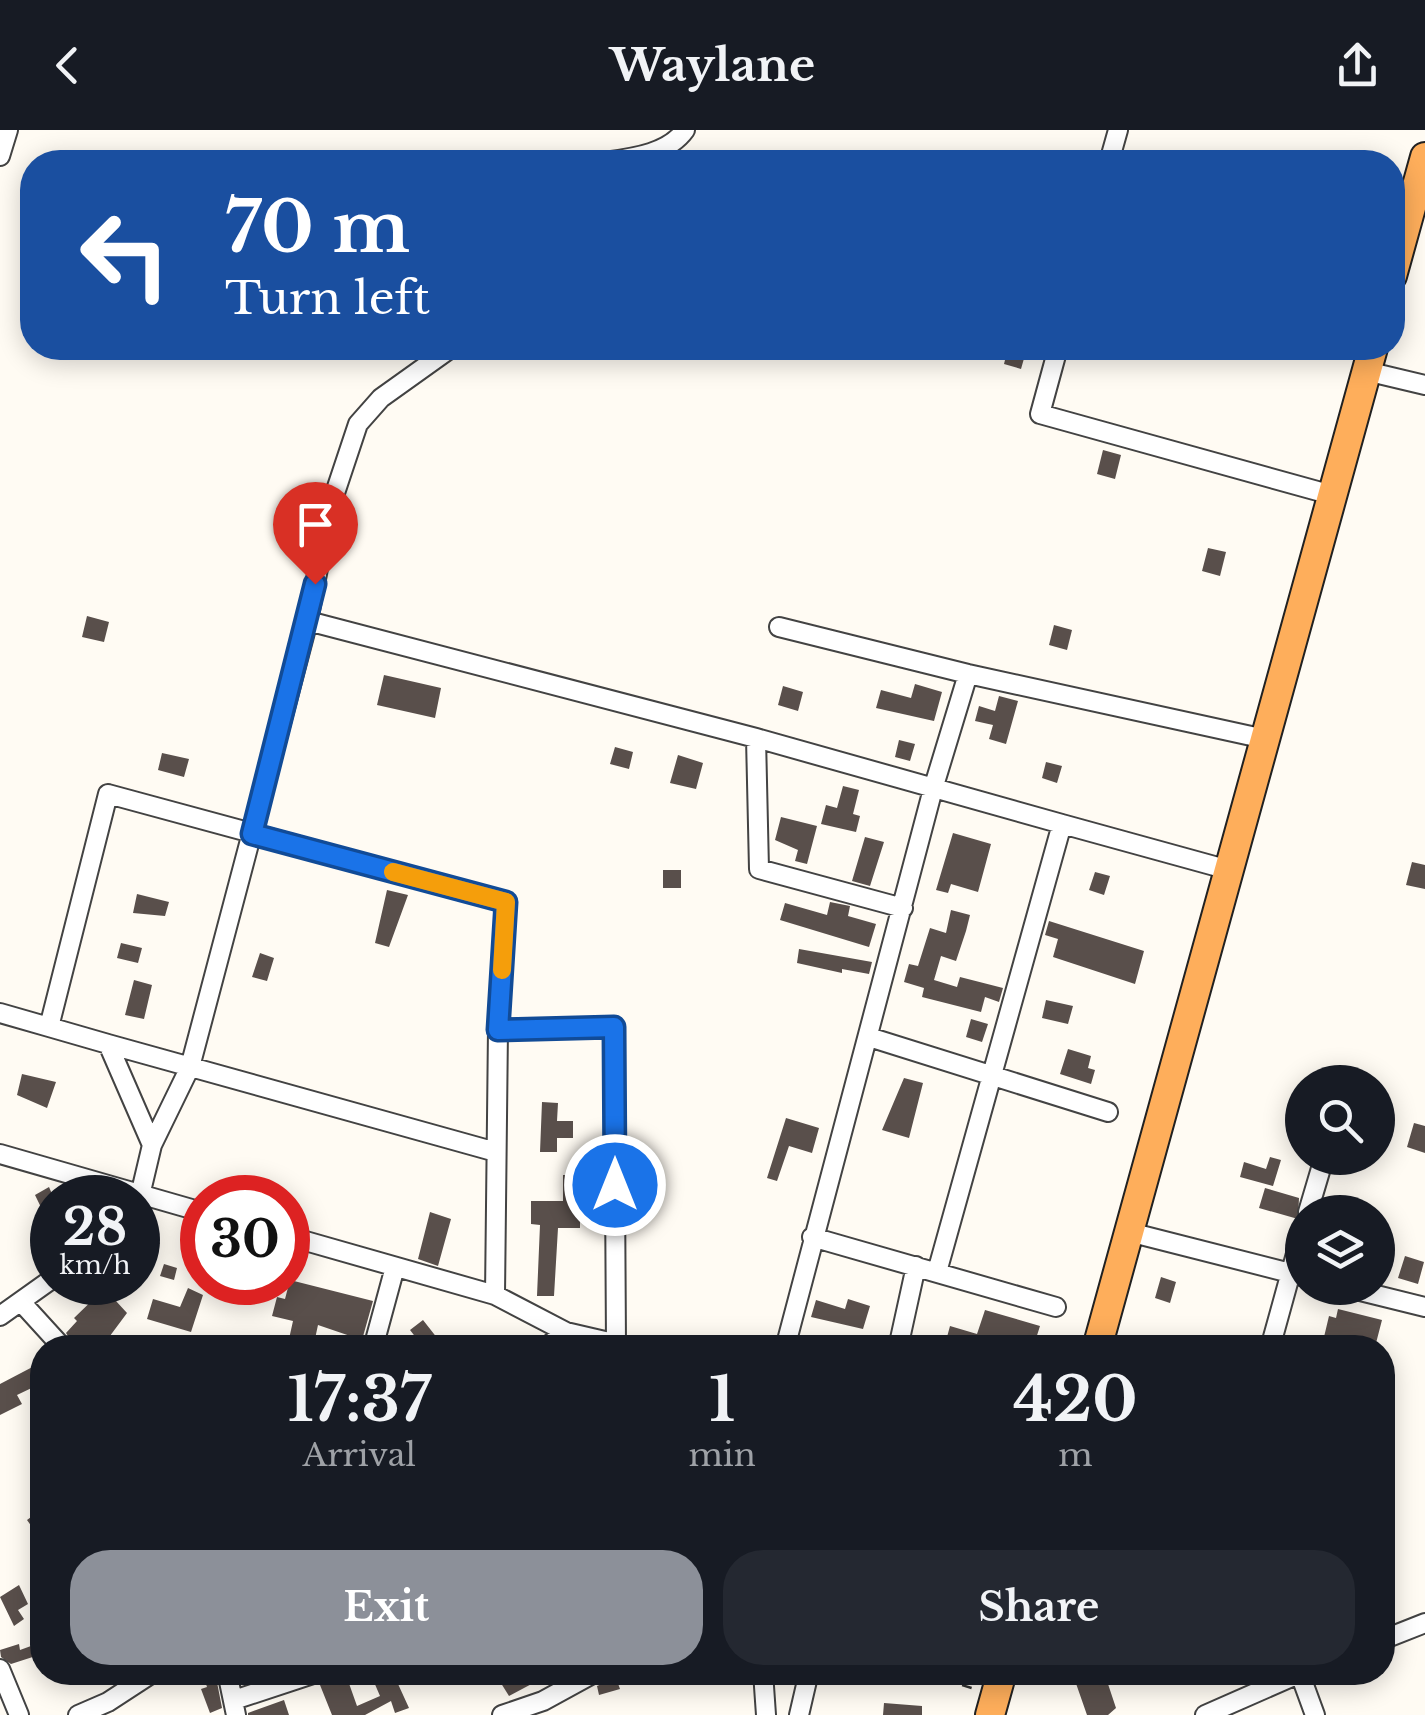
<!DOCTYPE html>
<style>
body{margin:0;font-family:"Libre Baskerville",serif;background:#242831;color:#f1f3f6;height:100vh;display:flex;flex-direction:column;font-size:38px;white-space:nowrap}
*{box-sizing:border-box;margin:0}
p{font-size:32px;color:#9ea1a6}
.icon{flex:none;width:55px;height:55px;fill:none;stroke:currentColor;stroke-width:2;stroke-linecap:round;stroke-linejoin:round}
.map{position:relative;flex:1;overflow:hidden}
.panel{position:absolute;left:30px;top:1205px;width:1365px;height:350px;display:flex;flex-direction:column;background:#171b24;border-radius:40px;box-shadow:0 5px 25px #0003}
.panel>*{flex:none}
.top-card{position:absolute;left:20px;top:20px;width:1385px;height:210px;border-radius:40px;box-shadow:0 5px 25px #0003;background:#1a4fa0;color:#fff;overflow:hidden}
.buttons{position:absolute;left:1285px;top:935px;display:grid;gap:20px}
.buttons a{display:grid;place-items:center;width:110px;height:110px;border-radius:50%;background:#171b24;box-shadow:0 5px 25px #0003;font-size:50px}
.speed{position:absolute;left:30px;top:1045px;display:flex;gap:20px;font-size:50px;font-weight:700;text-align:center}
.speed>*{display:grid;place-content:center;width:130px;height:130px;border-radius:50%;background:#171b24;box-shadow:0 5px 25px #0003;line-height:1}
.speed small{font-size:25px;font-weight:400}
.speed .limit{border:15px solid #d22;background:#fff;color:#111}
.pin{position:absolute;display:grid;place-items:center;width:85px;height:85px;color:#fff;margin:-102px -42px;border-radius:50% 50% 50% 0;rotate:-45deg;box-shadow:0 0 10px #0007}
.pin .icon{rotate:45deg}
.me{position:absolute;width:110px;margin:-55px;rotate:0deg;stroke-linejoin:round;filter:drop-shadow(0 0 8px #0008)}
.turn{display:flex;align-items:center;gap:35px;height:210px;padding:0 40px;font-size:45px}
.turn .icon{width:130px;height:130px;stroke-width:2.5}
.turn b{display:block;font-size:70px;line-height:85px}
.eta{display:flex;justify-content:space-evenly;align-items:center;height:170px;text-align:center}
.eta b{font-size:60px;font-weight:700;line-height:70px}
.action{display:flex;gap:20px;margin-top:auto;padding:20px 40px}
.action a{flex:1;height:115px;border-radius:40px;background:#8c9099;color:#fff;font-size:40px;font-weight:700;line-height:115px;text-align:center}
.action a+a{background:#242831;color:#f1f3f6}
header{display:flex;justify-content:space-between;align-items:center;height:130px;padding:0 40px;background:#171b24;font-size:45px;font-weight:700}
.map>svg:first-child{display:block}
.building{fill:#594f4b}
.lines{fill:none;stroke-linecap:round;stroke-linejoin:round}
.minor-casing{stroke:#434343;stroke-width:22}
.trunk-casing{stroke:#212121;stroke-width:32}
.path{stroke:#323232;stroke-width:2.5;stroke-dasharray:10 5;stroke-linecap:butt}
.minor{stroke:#fff;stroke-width:18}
.trunk{stroke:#feae5b;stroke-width:28}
.route-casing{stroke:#114b97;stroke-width:25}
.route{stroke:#1a73e8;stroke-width:18}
.slow{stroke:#f59e0b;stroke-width:18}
</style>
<header><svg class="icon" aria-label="back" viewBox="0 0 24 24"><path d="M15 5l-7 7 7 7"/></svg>Waylane<svg class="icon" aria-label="share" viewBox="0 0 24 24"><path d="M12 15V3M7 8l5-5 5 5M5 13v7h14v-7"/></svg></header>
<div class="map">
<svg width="1425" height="1585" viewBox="0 0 1425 1585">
<rect width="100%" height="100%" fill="#fffbf3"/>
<!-- building -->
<path class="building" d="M1008 218H1027L1021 239 1004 234Z
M1103 320 1121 325 1115 349 1097 344Z
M1208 418 1226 422 1220 446 1202 441Z
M87 486 109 492 104 512 82 507Z
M1054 495 1072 500 1067 520 1049 515Z
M384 545 441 558 435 588 377 575Z
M915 554 942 562 934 591 876 578 881 560 911 568Z
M783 556 803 562 798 581 778 575Z
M999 566 1018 571 1006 614 989 609 993 595 975 591 979 576 995 581Z
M899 610 915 614 910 631 895 627Z
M615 617 633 622 629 639 610 634Z
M162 623 189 629 184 647 158 640Z
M678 625 703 633 696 659 670 653Z
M1046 632 1062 636 1057 653 1042 648Z
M843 656 859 660 853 684 860 686 856 702 821 694 826 675 837 678Z
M781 687 817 696 807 734 795 731 798 720 775 710Z
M953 703 991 714 978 762 951 754 948 763 936 760Z
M865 707 884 712 870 756 852 751Z
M1412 732 1425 735V759L1406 755Z
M663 740H681V758H663Z
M1095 742 1110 746 1104 765 1089 760Z
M387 760 408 765 389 817 375 813Z
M137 764 169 772 165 786 133 783Z
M830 772 850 776 848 786 876 794 869 817 780 790 785 773 827 785Z
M951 780 970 785 966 801 956 831 941 826 934 850 957 857 960 847 1003 858 999 872 985 867 981 882 922 867 924 858 904 852 909 834 918 836 930 798 946 803Z
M1049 791 1144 821 1135 854 1053 827 1058 809 1045 805Z
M121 813 142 818 138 833 117 828Z
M799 819 872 832 869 844 842 839V843L797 833Z
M260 823 274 828 267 851 252 847Z
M134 850 152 855 144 889 125 885Z
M1046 870 1073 876 1068 894 1042 888Z
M971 889 988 894 982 912 966 907Z
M1068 919 1091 926 1088 938 1095 940 1091 954 1060 944Z
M22 944 56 952 47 978 17 965Z
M904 948 923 953 909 1008 882 1000Z
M542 972 558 973 557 991H573V1008H557V1022H540Z
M786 988 819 998 812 1023 789 1016 777 1051 767 1048Z
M1414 993 1425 996V1023L1407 1017Z
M1270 1027 1281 1030 1273 1056 1240 1047 1244 1032 1266 1039Z
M563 1045H584L586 1090H580V1098H558L554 1166H537L540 1095 531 1094V1071H563Z
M49 1057 52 1064V1100L35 1065Z
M1265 1058 1299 1068 1298 1089 1259 1078Z
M430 1082 451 1089 438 1136 418 1129Z
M147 1103 160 1113 138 1142V1116Z
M1405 1126 1424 1132 1418 1154 1398 1148Z
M164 1134 177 1138 174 1150 160 1146Z
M1161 1147 1176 1152 1170 1173 1155 1168Z
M290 1150 373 1171 362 1210 318 1195 313 1218H287L293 1191 272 1186 277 1167 285 1169Z
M98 1152H117L126 1162 116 1171 127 1183 101 1218H76L66 1203 77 1191 74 1188 104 1159Z
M188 1158 203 1165 191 1202 147 1189 153 1169 180 1177Z
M848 1169 870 1176 863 1199 811 1187 816 1170 845 1179Z
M1338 1179 1382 1190 1375 1217 1324 1207 1329 1186 1336 1188Z
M985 1180 1040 1196 1033 1218H944L950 1196 977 1204Z
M423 1190 445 1218H424L410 1200Z
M42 1232V1253L17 1265 22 1274 0 1285V1254Z
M42 1379V1411L27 1390Z
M19 1455 28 1474 18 1480 24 1489 14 1496 0 1467Z
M42 1512V1524L11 1534 1 1527 0 1520 19 1514 20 1520Z
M202 1542H215L222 1578 210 1583 201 1559 207 1557Z
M494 1542H554L509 1566Z
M1072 1542H1104L1116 1578 1108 1585H1087Z
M393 1543 409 1578 395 1583 391 1571 365 1585H332L320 1555 346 1545 357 1576 380 1566 374 1552Z
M616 1548 620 1559 599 1565 597 1556Z
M284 1570 289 1585H248V1583Z
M884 1573 922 1576V1585H883Z"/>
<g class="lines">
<!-- minor casing -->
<g class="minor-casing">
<path id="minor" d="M0 26 8 0
M604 32C632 28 668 24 685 0
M1109 32 1118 0
M1058 218 1040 284 1332 365
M1366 241 1425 255
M308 491 756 608 1062 694
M779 497 968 544 1265 609
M756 608 759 739 903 778
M0 883 49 897
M498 899 614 897 616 1213
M869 907 1108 982
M108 914 496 1022
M152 1015 190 937 308 491 329 381 358 294 381 268 451 218
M0 1024 202 1082
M138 1074 152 1015 108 914 49 897 108 664 506 772 498 899 495 1165
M1308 1082 1324 1028
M1129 1102 1302 1146
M288 1106 495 1165 566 1202
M812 1107 1056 1177
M937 1142 1062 694 1229 740
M1348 1158 1425 1177
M22 1173 63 1218
M0 1186 52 1149
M373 1218 395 1137
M545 1218 566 1202 635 1218
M785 1218 933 659 968 544
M898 1218 916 1136
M1270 1218 1302 1102
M1382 1510 1425 1493
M0 1539 19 1585
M227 1542 236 1585
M763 1542 766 1585
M1300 1544 1315 1585
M234 1570 319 1542
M78 1585 108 1572 154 1542
M502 1585 543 1571 596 1542
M799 1585 809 1542
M1205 1585 1303 1542"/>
</g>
<!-- trunk casing -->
<g class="trunk-casing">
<path id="trunk" d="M1392 146 1425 27
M1097 1218 1373 218
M990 1585 1002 1542"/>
</g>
<!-- path -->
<path class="path" d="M919 1542 975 1559"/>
<!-- minor -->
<use href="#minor" class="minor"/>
<!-- trunk -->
<use href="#trunk" class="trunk"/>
</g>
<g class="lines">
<!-- route casing -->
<g class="route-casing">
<path id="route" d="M315 454 252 704 506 772 498 900 614 897 615 1055"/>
</g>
<!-- route -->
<use href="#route" class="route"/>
<!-- slow -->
<path class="slow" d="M393 742 506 772 502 840"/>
</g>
</svg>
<div class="buttons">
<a><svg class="icon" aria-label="search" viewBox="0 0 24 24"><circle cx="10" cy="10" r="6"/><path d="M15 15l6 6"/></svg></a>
<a><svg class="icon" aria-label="layers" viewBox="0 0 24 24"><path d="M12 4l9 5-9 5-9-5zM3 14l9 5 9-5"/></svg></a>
</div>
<div class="speed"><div>28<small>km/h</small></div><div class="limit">30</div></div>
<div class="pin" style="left:315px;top:454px;background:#d93025"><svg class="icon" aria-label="arrive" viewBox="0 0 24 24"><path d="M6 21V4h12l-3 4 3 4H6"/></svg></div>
<svg class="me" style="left:615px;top:1055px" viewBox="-20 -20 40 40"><circle r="17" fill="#1a73e8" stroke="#fff" stroke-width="3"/><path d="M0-11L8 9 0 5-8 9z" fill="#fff"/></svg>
<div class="top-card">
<div class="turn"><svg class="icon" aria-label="left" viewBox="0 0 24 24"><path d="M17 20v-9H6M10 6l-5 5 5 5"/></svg><div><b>70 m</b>Turn left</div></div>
</div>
<section class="panel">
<div class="eta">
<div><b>17:37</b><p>Arrival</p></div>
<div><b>1</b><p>min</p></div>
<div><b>420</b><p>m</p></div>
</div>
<div class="action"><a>Exit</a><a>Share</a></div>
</section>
</div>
